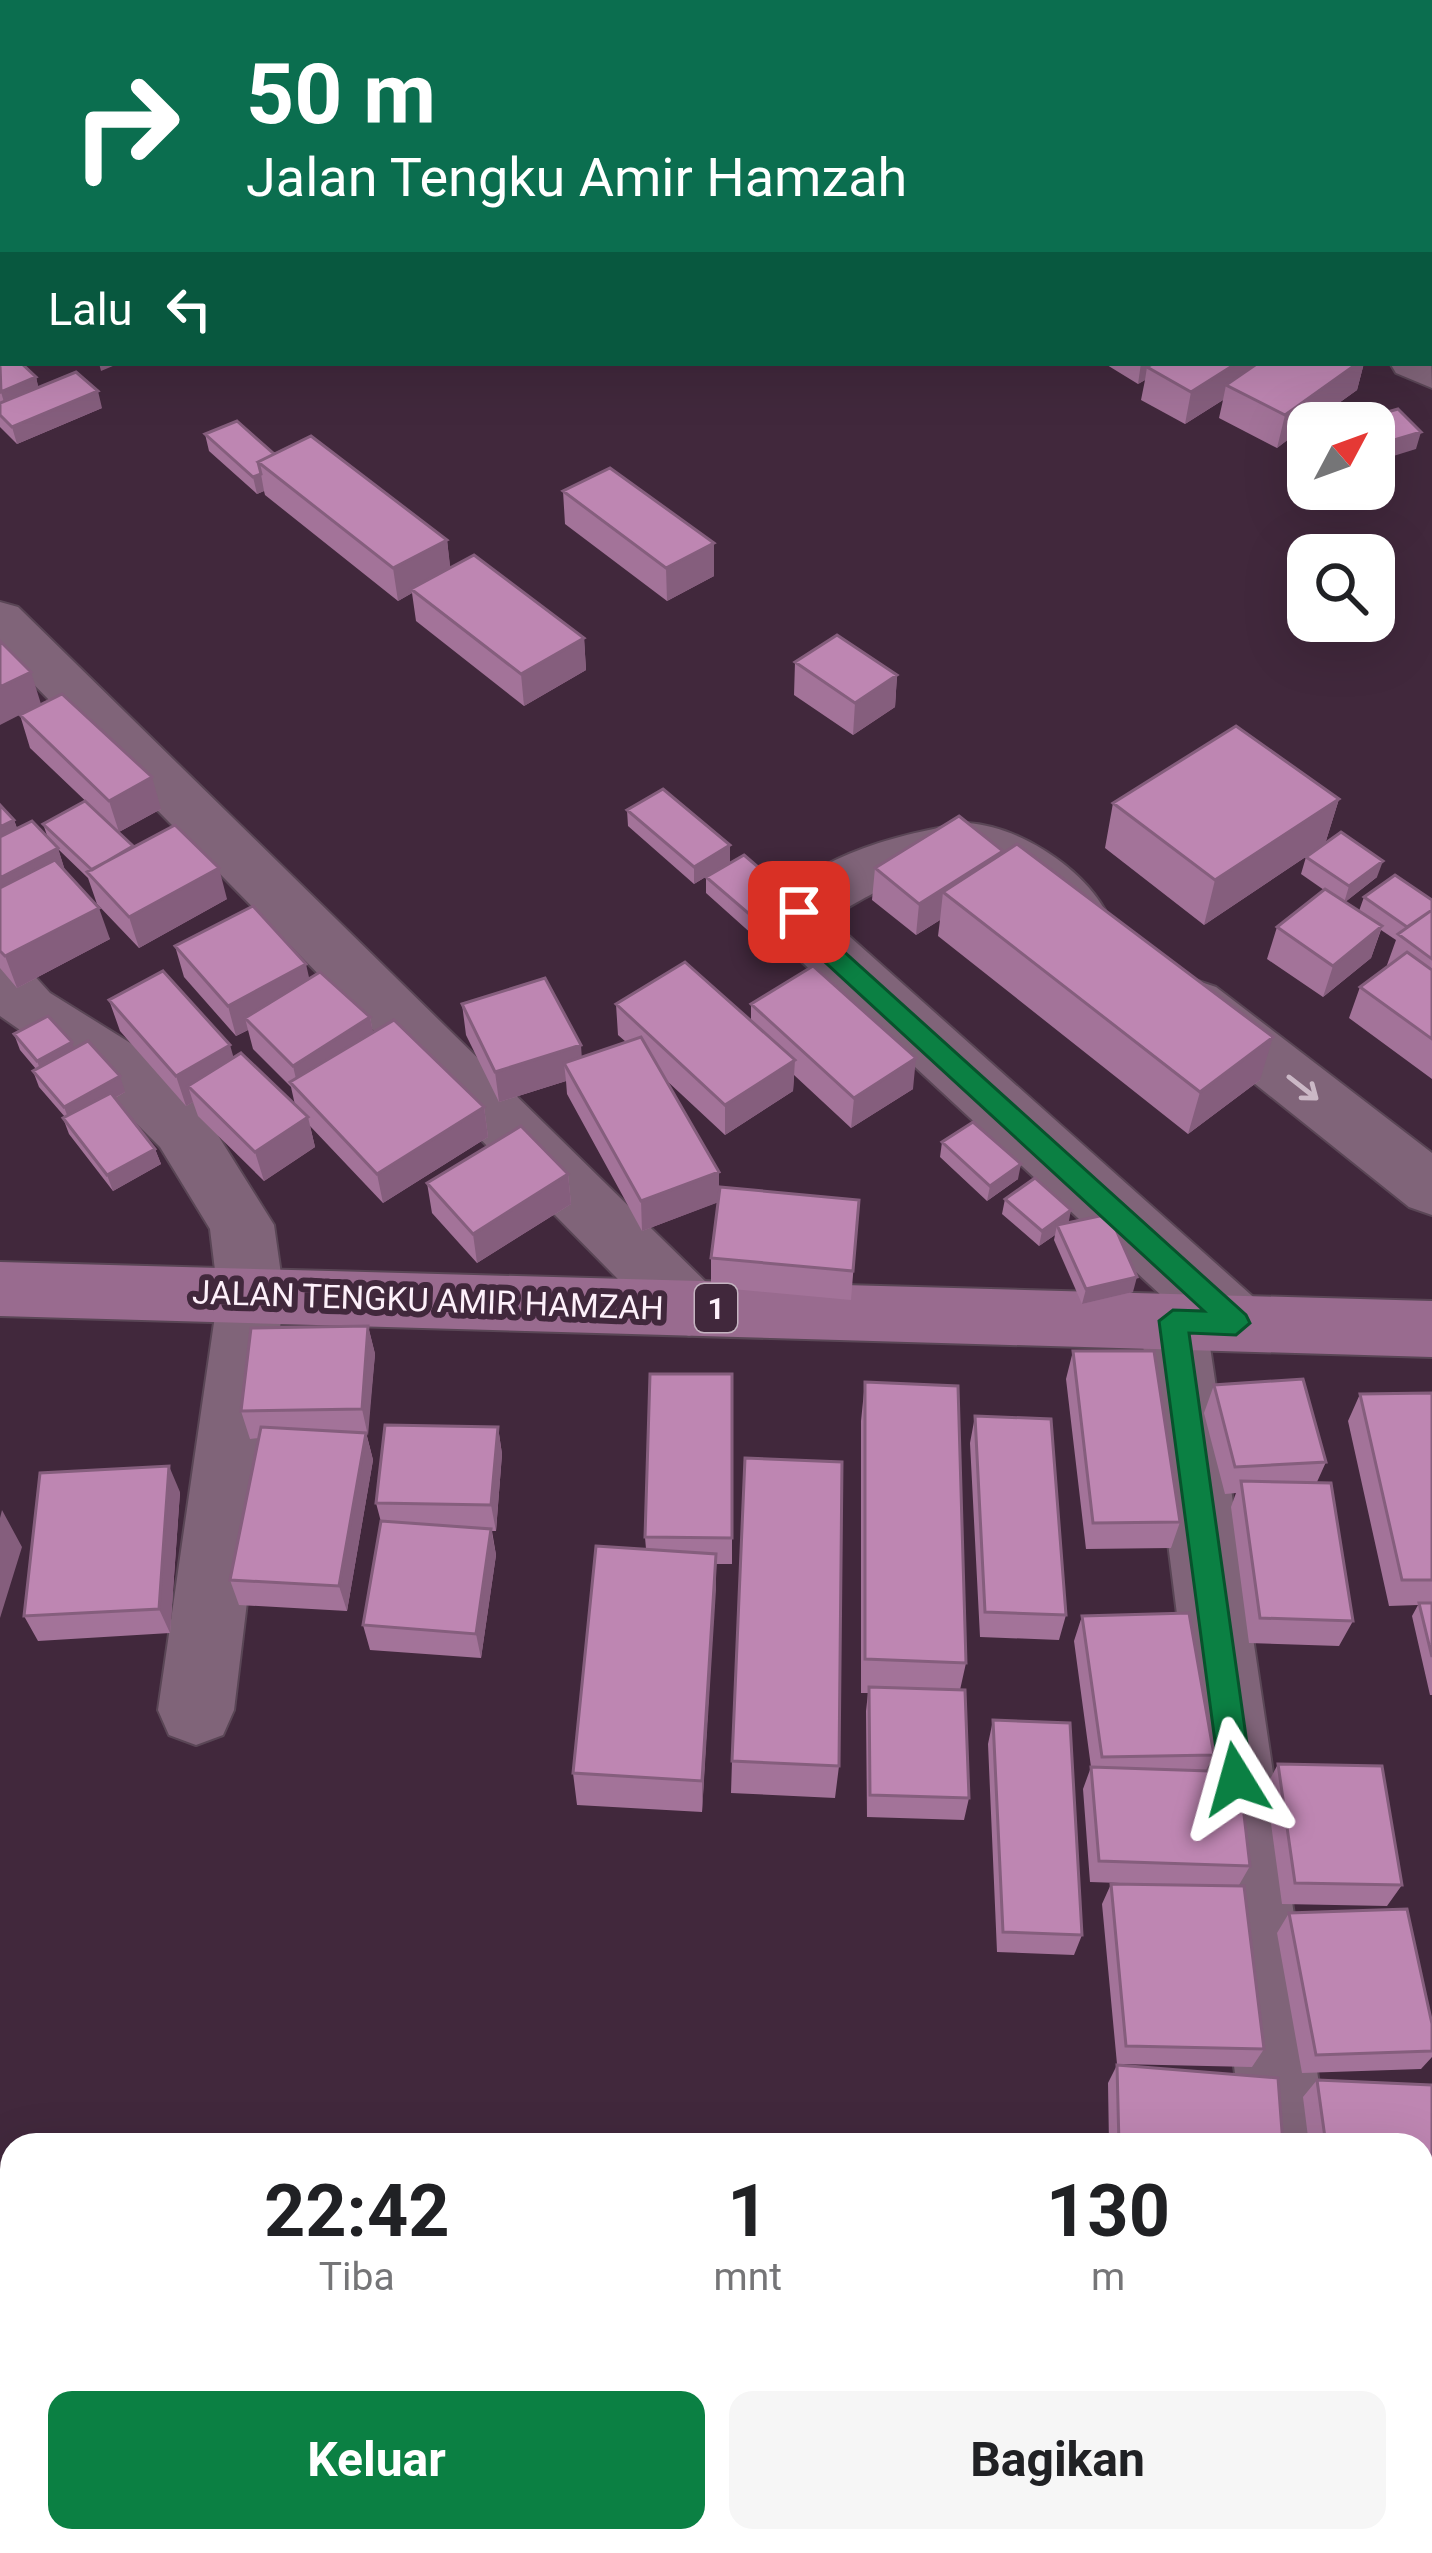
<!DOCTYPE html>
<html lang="id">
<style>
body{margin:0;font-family:Roboto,sans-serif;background:#f6f6f6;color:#202124;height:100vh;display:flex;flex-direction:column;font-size:45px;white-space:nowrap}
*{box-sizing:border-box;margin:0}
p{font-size:39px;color:#757577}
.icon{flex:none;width:66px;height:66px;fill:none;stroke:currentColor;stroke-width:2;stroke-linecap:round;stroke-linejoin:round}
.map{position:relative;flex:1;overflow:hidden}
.side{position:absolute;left:0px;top:2133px;width:1434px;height:420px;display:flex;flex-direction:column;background:#fff;border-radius:36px 36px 0 0;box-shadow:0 12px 48px #0002}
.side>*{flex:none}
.hud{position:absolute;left:0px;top:0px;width:1434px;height:366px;box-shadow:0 12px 48px #0002;background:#0b6e4f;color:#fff;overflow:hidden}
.needle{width:78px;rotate:49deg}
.controls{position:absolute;left:1287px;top:402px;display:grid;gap:24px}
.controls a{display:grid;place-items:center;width:108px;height:108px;border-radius:24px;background:#fff;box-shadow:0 12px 48px #0002;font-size:60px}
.pin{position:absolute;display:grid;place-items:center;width:102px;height:102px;color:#fff;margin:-51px;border-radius:24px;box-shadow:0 6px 18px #0006}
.me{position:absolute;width:132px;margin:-66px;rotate:352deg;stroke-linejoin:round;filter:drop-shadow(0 0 9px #0008)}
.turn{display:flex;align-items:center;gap:42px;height:252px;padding:0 48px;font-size:54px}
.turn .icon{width:156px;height:156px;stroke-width:2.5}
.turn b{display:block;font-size:84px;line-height:102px}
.then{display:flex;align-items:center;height:114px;padding:0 48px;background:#0003;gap:24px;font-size:45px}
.eta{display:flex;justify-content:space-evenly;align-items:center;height:204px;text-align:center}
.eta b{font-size:72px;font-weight:700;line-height:84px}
.button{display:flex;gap:24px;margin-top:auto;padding:24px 48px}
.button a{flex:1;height:138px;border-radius:24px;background:#0b8043;color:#fff;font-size:48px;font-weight:700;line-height:138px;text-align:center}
.button a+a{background:#f6f6f6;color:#202124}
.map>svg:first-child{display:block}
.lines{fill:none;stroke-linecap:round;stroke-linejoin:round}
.minor-casing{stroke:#5a4656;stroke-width:4}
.major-casing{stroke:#5a4656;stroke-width:4}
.minor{fill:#806479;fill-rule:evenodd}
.major{fill:#996b8f;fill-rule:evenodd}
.wall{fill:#a37399}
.shaded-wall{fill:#855e7d}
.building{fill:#be86b2;stroke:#855e7d;stroke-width:3}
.oneway{stroke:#cbb8c6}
.route{fill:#0b8043;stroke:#07532c;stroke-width:3}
.labels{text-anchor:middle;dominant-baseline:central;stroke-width:12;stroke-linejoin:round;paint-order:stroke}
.shield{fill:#41283c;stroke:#c5b4c1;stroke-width:3}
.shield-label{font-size:30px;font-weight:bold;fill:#fdf0fa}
.street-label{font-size:33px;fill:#fdf0fa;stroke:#41283c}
</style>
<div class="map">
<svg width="1432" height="2553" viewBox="0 0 1432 2553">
<rect width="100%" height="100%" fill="#41283c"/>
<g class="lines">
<!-- minor casing -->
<g class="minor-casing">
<path id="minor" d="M208 0H255L206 3Z
M760 0H803L805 3H762Z
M0 76H3V102H0Z
M1431 354 1432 388 1396 373 1390 363H1431Z
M0 602 18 607 713 1289 722 1308 713 1327 689 1336 665 1327 0 650Z
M967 823C1018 826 1080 866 1105 910L1097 925C1042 941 1025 880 978 864 943 853 859 899 830 919L1260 1303 1269 1323 1260 1343 1236 1351 1209 1340 1328 2145H1244L1140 1321 1149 1301 1163 1297 789 950 768 917C803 856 903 833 967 823Z
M0 955 21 961 50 993 140 1049 204 1113 274 1225 284 1295 234 1710 223 1735 196 1745 169 1735 158 1710 218 1295 210 1229 160 1147 96 1083 0 1016Z
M1195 980 1216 987 1432 1153V1215L1409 1207 1174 1019 1165 1003 1174 987Z"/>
</g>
<!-- major casing -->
<g class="major-casing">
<path id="major" d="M0 1262 1432 1301V1357L0 1316Z"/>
</g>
<!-- minor -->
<use href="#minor" class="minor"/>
<!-- major -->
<use href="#major" class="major"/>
</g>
<!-- wall -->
<path class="wall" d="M39 0H118L119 3H39Z
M358 0H546L551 3H363Z
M579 0H654L647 3H584Z
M1132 0H1432L1431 3H1071Z
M3 25V73L0 71V26Z
M3 129V213L0 210V130Z
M0 303 3 363 36 377 38 387 102 408 17 444 0 427Z
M1107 363H1364L1357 390 1311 423H1308L1277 448 1219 418 1223 400 1185 424 1141 400 1145 380 1138 384 1107 365Z
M205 434 274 454 447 540 450 568 584 638 586 670 524 706 416 621 412 593 398 601 265 495 264 491 257 494 209 451Z
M563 491 714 576 667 601 565 524Z
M795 662 897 675 895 707 853 735 794 695Z
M41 704 161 809 119 832 134 847 227 899 139 948 97 904 88 878 58 849 65 871 110 939 17 988 0 968V805L14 820 17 828 48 838 43 824 117 831 30 748 20 715Z
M1339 799 1325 844 1377 877 1345 902 1359 911 1364 897 1432 900V1079L1349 1018 1360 987 1388 966 1387 965 1396 940 1381 930 1371 958 1323 997 1267 959 1277 927 1324 890 1301 874 1306 857 1322 846 1204 925 1105 848 1113 803Z
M627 810 730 845V862L694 884 628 826Z
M1003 851 1260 1080 1188 1134 938 936 940 920 916 935 872 900 875 868Z
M706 877 793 913 754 936 706 893Z
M175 946 309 979 370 1017 373 1033 484 1107 488 1137 383 1203 310 1126 315 1147 264 1181 198 1116 193 1102 186 1106 120 1031 109 1000 234 1058 295 1105 291 1087 253 1049 248 1030 236 1036 184 977Z
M462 1004 582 1057 626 1042 618 1035 616 1004 751 1021V1004L913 1089 851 1128 794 1075 793 1091 725 1135 666 1080 719 1196 859 1200 851 1300 711 1287V1258L718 1202 642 1231 567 1094 566 1081 499 1102 466 1035Z
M14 1034 74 1049 125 1092 115 1098 155 1149 161 1164 113 1191 69 1134 63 1118 65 1117 39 1087 33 1071 36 1069 20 1050Z
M942 1142 1018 1179 987 1201 940 1157Z
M568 1174 571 1204 477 1263 432 1213 427 1183Z
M1005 1199 1069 1222 1133 1292 1082 1304 1054 1240 1055 1235 1039 1246 1002 1214Z
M368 1326 375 1354 367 1436 373 1460 347 1611 239 1605 230 1580 259 1438 250 1439 241 1411Z
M1073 1351 1180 1522 1171 1548 1086 1549 1066 1379Z
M732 1374V1564H716L702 1812 577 1805 573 1773 646 1549 645 1537Z
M865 1382 966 1663 960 1690 969 1798 964 1820 867 1817 866 1711 868 1693H861V1421Z
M1214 1385 1326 1462 1317 1482 1353 1621 1339 1646 1249 1643 1231 1507 1236 1493 1225 1494 1204 1413Z
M1432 1393V1695H1430L1412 1616 1418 1605 1389 1606 1348 1421 1360 1394Z
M975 1416 1066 1615 1059 1640 980 1637 970 1443Z
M498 1427 502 1454 496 1531H492L496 1555 481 1658 370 1650 363 1625 381 1522 376 1503Z
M180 1492 170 1633 38 1641 24 1616Z
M1082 1616 1214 1755 1206 1770 1250 1866 1239 1885 1264 2049 1252 2067 1117 2064 1102 1904 1111 1884H1149L1090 1882 1083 1789 1091 1767 1074 1641Z
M993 1720 1082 1935 1074 1955 997 1952 988 1744Z
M732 1761 839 1766 835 1798 731 1793Z
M1278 1764 1402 1885 1387 1906 1282 1904 1266 1787Z
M1289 1913 1432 2024V2057L1421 2069 1302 2073 1277 1933Z
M1117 2065 1283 2145H1109L1108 2083Z
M1317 2080 1432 2085V2333H1422V2145H1309L1303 2097Z
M1422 2358 1432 2359V2496H1422Z
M1153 2541H1275L1277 2553H1155Z
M1374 2541 1432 2553H1358L1357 2548Z"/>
<!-- shaded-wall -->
<path class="shaded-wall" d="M87 0H118L119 3H80Z
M399 0H448V3H400Z
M610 0H654L647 3H610Z
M1226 0H1276L1272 3H1220Z
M1397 0H1432V9L1431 3H1391Z
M3 267V297L0 287V268Z
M3 332V363L0 370V333Z
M99 363H120L101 371Z
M1141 363H1174L1147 367 1145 380 1138 384Z
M1237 363H1274L1226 385 1223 400 1185 424 1191 392Z
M1358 363H1364L1357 390 1311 423H1308V425L1277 448 1285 415Z
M36 377 40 394 6 409 1 392Z
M98 391 102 408 17 444 12 427Z
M1421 432 1416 449 1374 462V446Z
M261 474 264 491 257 494 253 477Z
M447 540 451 573 411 589 412 593 398 601 393 568Z
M714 543V576L667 601 666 568Z
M584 638 586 670 524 706 521 674Z
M31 672 41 704 0 725V687Z
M897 675 895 707 853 735 855 703Z
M152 777 161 809 119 832 109 801Z
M1339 799 1325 844 1204 925 1215 880Z
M14 820 25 852 0 865V827Z
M730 845V862L694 884V867Z
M58 848 68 880 0 915V878Z
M1003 851 998 883 943 892 940 920 916 935 919 904Z
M1383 861 1377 877 1344 903 1349 886Z
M219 868 227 899 139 948 129 917Z
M793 897V913L754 936 755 919Z
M99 908 110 939 17 988 5 956Z
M1382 926 1371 958 1323 997 1333 966Z
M306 964 313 995 245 1018 248 1030 236 1036 228 1006Z
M370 1017 376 1048 299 1092 293 1066Z
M1273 1037 1260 1080 1188 1134 1200 1092Z
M72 1042 77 1058 43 1077 37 1061Z
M230 1045 239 1076 188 1086 193 1102 186 1106 176 1076Z
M581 1045 583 1075 564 1063 566 1081 499 1102 495 1072Z
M916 1058 913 1089 851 1128 854 1098Z
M795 1060 793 1091 725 1135V1105Z
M120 1076 125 1092 70 1123 64 1107Z
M484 1107 488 1137 383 1203 377 1174Z
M308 1117 315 1147 264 1181 255 1152Z
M155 1149 161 1164 113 1191 107 1175Z
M1021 1164 1018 1179 987 1201 990 1186Z
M719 1172V1202L642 1231 641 1201Z
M568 1174 571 1204 477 1263 473 1234Z
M1071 1210 1068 1226 1057 1225 1055 1235 1039 1246 1042 1231Z
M1137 1277 1133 1292 1082 1304 1086 1289Z
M368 1326 375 1354 368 1436 362 1409Z
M498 1427 502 1454 496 1531 491 1505Z
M366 1433 373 1460 347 1611 339 1586Z
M169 1466 180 1492 170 1633 159 1609Z
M2 1510 22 1547 0 1618V1518Z
M491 1529 496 1555 481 1658 476 1634Z
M716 1554V1590L702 1812V1781Z"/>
<!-- building -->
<path class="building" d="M468 0H546L551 3H460Z
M669 0H709L714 3H661Z
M1077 0H1130L1137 3H1071Z
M1145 0H1226L1220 3H1151Z
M1272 0H1330L1336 3H1266Z
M1366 0H1397L1391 3H1373Z
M3 25V47L0 45V26Z
M3 129V151L0 152V130Z
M3 151V186H1L0 152Z
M1431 204H1432L1431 263Z
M3 213V267L0 268V214Z
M3 302V332L0 333V304Z
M5 363H21L36 377 1 392 0 365Z
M1154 363H1237L1191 392 1147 367Z
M1258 363H1358L1285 415 1226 385Z
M76 372 98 391 12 427 0 415V403Z
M1398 409 1421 432 1374 446V423H1349Z
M237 421 274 454 258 462 261 474 253 477 205 434Z
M311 436 447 540 393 568 258 462Z
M610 468 714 543 666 568 563 491Z
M474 555 584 638 521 674 411 589Z
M837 635 897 675 855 703 795 662Z
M0 641 31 672 0 687Z
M62 694 152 777 109 801 20 715Z
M1236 726 1339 799 1215 880 1113 803Z
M663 789 730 845 694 867 627 810Z
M85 801 133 846 92 870 43 824Z
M0 805 14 820 0 827Z
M959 816 1003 851 919 904 875 868Z
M32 821 58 848 0 878V837Z
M175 825 219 868 129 917 87 872Z
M1341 832 1383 861 1349 886 1306 857Z
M1017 844 1273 1037 1200 1092 943 892Z
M744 855 793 897 755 919 706 877Z
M55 860 99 908 5 956 0 951V888Z
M1395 875 1432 900V910L1407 927 1364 897Z
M1325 889 1382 926 1333 966 1277 927Z
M253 906 306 964 228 1006 175 946Z
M1432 910V959L1398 934Z
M1407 952 1432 970V1039L1360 987Z
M685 962 795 1060 725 1105 616 1004Z
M813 966 916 1058 854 1098 751 1004Z
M163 971 230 1045 176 1076 109 1000Z
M320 972 370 1017 293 1066 245 1018Z
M545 978 581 1045 495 1072 462 1004Z
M48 1016 72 1042 37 1061 14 1034Z
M394 1020 484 1107 377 1174 290 1082Z
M641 1037 719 1172 641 1201 564 1063Z
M88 1041 120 1076 64 1107 33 1071Z
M241 1053 308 1117 255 1152 188 1086Z
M111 1093 155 1149 107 1175 63 1118Z
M973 1122 1021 1164 990 1186 942 1142Z
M521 1126 568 1174 473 1234 427 1183Z
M1035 1178 1071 1210 1042 1231 1005 1199Z
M720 1187 859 1200 853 1271 711 1258Z
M1109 1214 1137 1277 1086 1289 1057 1225Z
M368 1326 362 1409 241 1411 251 1328Z
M1073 1351H1154L1180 1522 1093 1523Z
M650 1374H732V1538L645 1537Z
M1303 1379 1326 1462 1235 1467 1214 1385Z
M865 1382 958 1386 966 1663 865 1659Z
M1432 1393V1580H1402L1360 1394Z
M975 1416 1051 1419 1066 1615 985 1612Z
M385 1425 498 1427 491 1505 376 1503Z
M261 1427 366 1433 339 1586 230 1580Z
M745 1458 842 1462 839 1766 732 1761Z
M169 1466 159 1609 24 1616 40 1473Z
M1241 1481 1331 1483 1353 1621 1260 1618Z
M381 1521 491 1529 476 1634 363 1625Z
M596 1546 716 1554 702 1781 573 1773Z
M1419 1603H1432V1657Z
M1189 1613 1214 1755 1102 1757 1082 1616Z
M869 1687 965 1690 969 1798 870 1795Z
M993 1720 1070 1723 1082 1935 1003 1932Z
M1278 1764 1382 1766 1402 1885 1295 1883Z
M1091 1767 1239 1772 1250 1866 1099 1861Z
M1111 1884 1244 1886 1264 2049 1126 2046Z
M1407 1909 1432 2024V2051L1316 2055 1289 1913Z
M1117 2065 1278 2078 1283 2145H1119Z
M1317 2080 1432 2085V2320H1422V2145H1326Z
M1422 2358 1432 2359V2487H1422Z
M1166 2541H1275L1277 2553H1168Z
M1375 2541 1432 2545V2553H1375Z"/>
<!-- one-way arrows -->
<defs><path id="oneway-shaft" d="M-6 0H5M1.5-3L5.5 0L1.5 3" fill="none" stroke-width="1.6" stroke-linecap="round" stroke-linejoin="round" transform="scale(3)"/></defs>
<use class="oneway" href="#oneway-shaft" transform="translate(1303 1088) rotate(38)"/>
<!-- route -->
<path class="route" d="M799 903 807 906 819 929 1246 1315 1250 1323 1236 1335 1189 1333 1252 1779 1247 1790 1236 1794 1225 1790 1220 1779 1159 1321 1173 1310 1204 1311 802 941 786 922 790 906Z"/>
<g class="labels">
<!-- shield labels -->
<rect class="shield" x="695" y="1284" width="42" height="48" rx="9"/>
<g class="shield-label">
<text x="716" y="1308">1</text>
</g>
<!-- street labels -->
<g class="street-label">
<text transform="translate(428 1300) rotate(2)">JALAN TENGKU AMIR HAMZAH</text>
</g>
</g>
</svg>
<div class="controls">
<a><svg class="needle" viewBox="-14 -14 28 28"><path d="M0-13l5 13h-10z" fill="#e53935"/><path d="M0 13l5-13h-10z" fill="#757577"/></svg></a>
<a><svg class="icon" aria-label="search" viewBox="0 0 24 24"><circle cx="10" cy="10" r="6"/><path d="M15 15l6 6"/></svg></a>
</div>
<div class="pin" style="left:799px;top:912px;background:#d93025"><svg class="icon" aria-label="arrive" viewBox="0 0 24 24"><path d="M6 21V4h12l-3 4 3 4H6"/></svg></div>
<svg class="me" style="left:1236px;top:1779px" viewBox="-20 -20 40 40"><path d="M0-17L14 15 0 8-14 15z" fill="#0b8043" stroke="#fff" stroke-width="4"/></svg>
<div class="hud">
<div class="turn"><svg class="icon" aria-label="right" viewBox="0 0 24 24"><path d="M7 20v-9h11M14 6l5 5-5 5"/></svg><div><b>50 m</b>Jalan Tengku Amir Hamzah</div></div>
<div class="then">Lalu<svg class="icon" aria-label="left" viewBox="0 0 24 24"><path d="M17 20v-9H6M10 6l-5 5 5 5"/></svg></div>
</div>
<section class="side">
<div class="eta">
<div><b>22:42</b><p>Tiba</p></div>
<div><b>1</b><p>mnt</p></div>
<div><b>130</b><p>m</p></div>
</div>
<div class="button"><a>Keluar</a><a>Bagikan</a></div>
</section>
</div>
